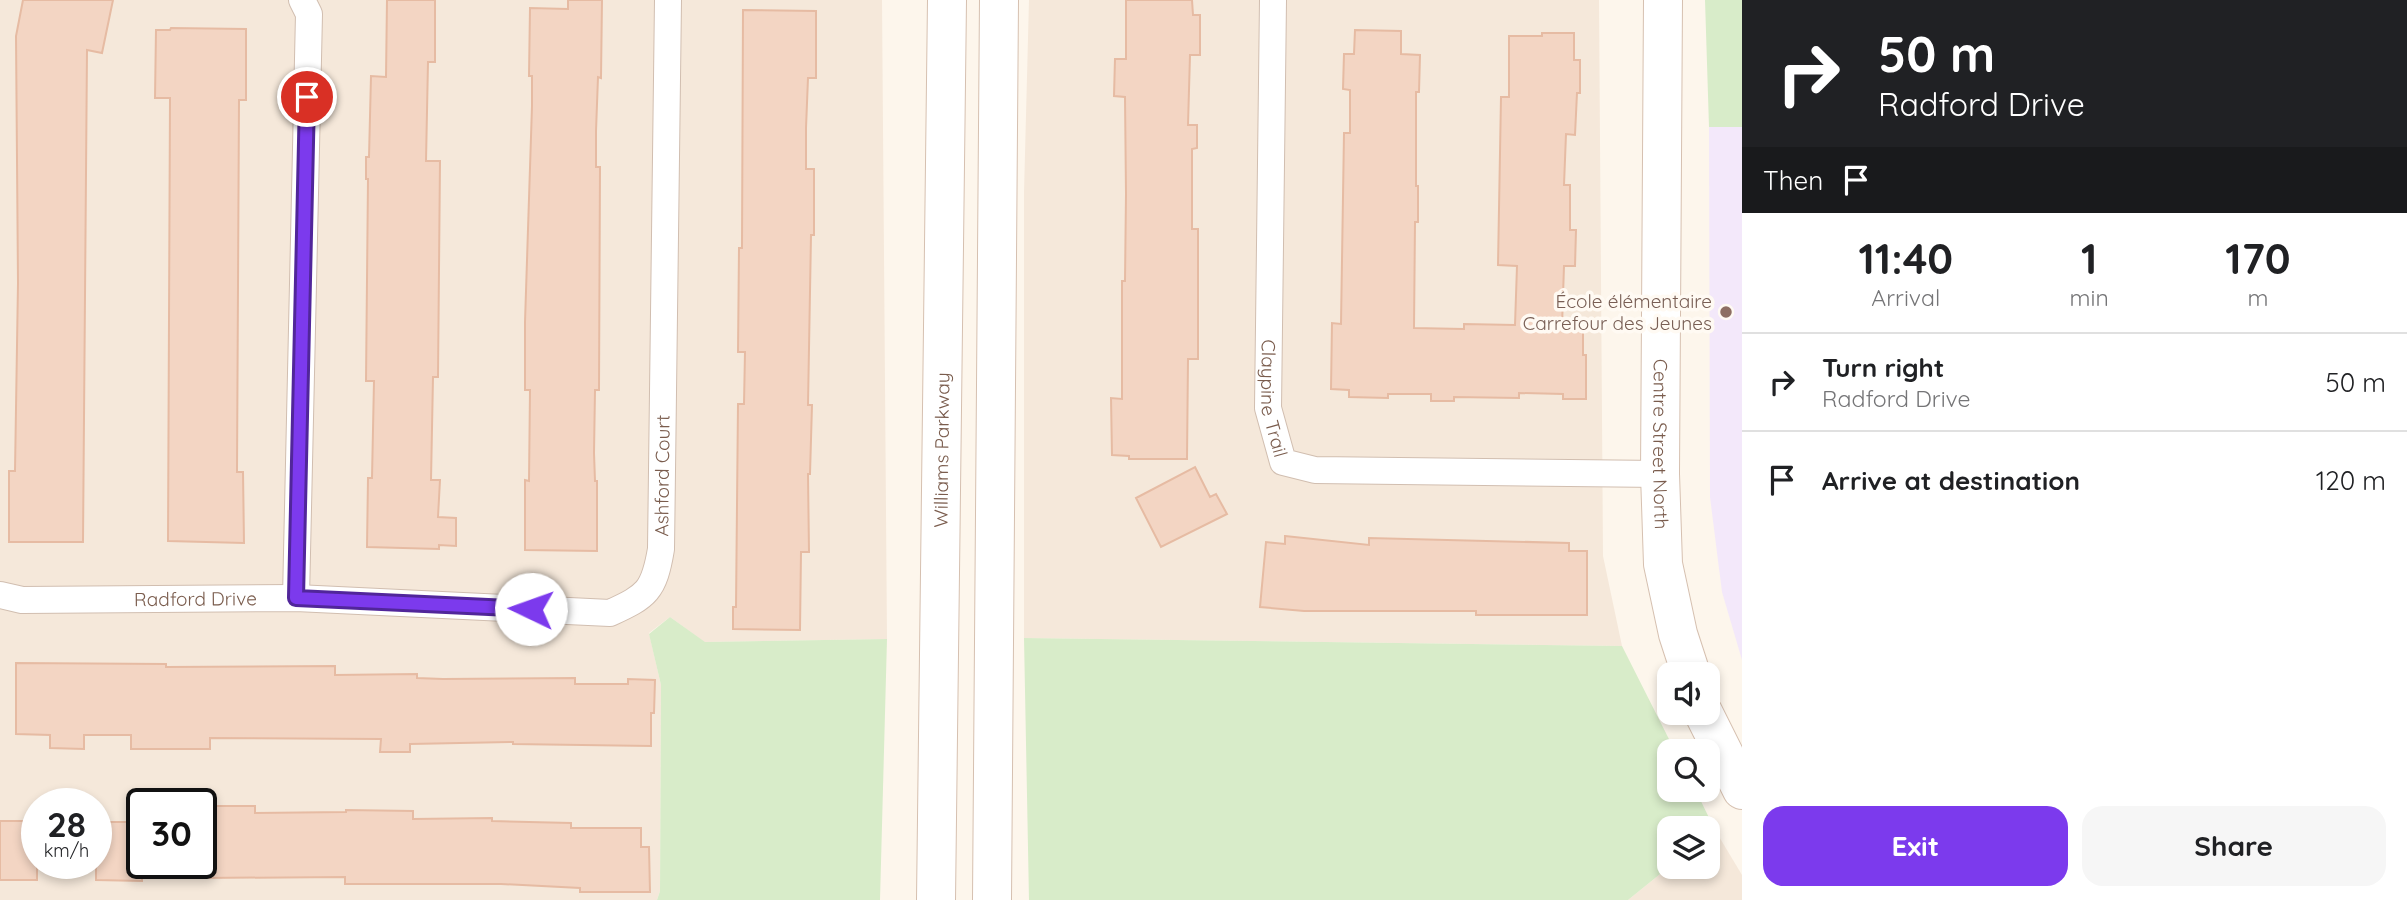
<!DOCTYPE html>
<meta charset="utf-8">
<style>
body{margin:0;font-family:Quicksand,sans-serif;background:#f6f6f6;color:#202124;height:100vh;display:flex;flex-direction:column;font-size:26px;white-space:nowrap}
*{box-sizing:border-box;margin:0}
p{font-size:23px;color:#757577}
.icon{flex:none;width:38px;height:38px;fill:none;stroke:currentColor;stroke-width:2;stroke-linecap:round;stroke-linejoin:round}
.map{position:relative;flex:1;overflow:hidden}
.drawer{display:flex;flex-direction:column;background:#fff;width:665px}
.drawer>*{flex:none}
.banner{background:#202124;color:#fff;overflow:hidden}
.controls{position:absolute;left:1657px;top:662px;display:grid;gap:14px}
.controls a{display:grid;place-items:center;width:63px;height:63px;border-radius:14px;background:#fff;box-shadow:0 4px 10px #0003;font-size:35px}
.speed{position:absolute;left:21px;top:788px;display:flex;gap:14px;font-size:35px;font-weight:700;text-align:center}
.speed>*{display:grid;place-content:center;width:91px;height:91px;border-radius:50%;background:#fff;box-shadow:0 4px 10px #0003;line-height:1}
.speed small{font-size:18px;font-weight:400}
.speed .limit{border:4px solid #111;border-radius:10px;background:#fff;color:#111}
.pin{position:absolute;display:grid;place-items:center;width:60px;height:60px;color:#fff;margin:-30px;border:4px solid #fff;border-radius:50%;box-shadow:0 2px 7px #0007}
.me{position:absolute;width:77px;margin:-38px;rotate:273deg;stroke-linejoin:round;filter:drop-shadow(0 0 5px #0008)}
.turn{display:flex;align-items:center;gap:24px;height:147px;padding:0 21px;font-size:32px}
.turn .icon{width:91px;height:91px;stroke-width:2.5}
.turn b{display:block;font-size:49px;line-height:60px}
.then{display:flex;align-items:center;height:66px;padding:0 21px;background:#0003;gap:14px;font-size:26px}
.eta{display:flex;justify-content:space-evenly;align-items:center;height:119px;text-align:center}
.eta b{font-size:42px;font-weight:700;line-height:49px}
.primary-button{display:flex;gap:14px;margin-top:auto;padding:14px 21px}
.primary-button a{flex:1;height:80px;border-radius:21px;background:#7c3aed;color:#fff;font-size:28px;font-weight:700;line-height:80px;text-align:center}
.primary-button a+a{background:#f6f6f6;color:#202124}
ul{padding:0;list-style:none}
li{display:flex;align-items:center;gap:21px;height:98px;padding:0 21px;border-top:2px solid #e0e0e0}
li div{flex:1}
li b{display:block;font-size:26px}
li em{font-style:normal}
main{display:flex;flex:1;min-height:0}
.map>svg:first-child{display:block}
.residential{fill:#f5e8da;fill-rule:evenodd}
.education{fill:#f3e8fa}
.green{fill:#d8ecc9}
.building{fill:#f3d5c3;stroke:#e6bba3;stroke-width:2}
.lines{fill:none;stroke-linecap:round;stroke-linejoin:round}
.street-casing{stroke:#d1beb0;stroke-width:28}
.secondary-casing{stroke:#d6c0b0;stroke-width:40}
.street{stroke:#fff;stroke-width:26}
.secondary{stroke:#fff;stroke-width:38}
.route-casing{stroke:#51269a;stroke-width:18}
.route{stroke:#7c3aed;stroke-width:12}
.education-dot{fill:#8d6e63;stroke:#fffaf3;stroke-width:2.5}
.labels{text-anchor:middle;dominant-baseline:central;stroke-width:7;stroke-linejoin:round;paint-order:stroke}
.education-label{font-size:19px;fill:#785e54;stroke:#fffaf3;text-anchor:end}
.street-label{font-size:19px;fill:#7a5c4d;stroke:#fffaf3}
</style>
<main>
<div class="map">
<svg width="1742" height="900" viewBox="0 0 1742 900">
<rect width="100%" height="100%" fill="#fdf6ec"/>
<!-- residential -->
<path class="residential" d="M0 0H882L887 639 704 642 670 617 649 633 661 685 660 891 657 900H0ZM37 803H96V863H37ZM142 803H201V863H142Z
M1029 0H1599L1603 556 1622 646 1024 638V192Z
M1715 830 1742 875V900H1628L1670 866H1708V836Z"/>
<!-- education -->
<path class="education" d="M1709 127H1742V660L1722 592 1710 497Z"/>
<!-- green -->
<path class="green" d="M1705 0H1742V127H1709Z
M670 617 705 642 887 639 880 900H657L660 891 661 685 649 634Z
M1024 638 1622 646 1675 751H1670V789H1695L1715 830 1708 836V828H1670V866L1628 900H1029Z"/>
<!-- building -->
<path class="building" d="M23 0H113L102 53 87 50 83 542H9V471H15L18 283 16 36Z
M387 0H435V62H428L426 161H440L438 377H433L431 480H440L438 517 456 518V546L439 545V549L367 547 368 478H372L374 381H366L368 179H366V157H369L371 76 386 77Z
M568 0H602L601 78 598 77 596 131V167H600L599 390H595L594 453 595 481H597V551L525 550V480L529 481 530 390H525V322L532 106V76H529L530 8 568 9Z
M1126 0H1192L1193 15H1200V55H1190L1188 125H1197V148L1192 149V229H1198V359H1188L1187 459H1129V456L1112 455 1111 398 1122 399V281H1125L1126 194 1125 97 1114 96 1115 59H1126Z
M743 10 816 11V78H808L806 128V169H814V235H811L808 405H812L810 474H808L809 552H801L800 630 733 629V607H736L738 404H744L745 352H738L739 248H742Z
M171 28 246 29V100H239L237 472H243L244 543 168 541 170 98H155L156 30H170Z
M1355 30 1401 31V54L1420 55 1419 92H1416V186H1418V222H1415L1414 328 1464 329V324L1515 325 1517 266 1498 265 1501 97H1509V36H1542V33H1574V60H1580V93H1577L1575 135 1566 134 1564 185H1570V230H1576L1575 266H1564L1562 326H1583V355H1586V399H1563V394L1519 393V398L1454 397V401H1431V394H1388V398L1349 397V390L1331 389 1332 323 1341 324 1344 133H1350V90L1343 89 1344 54H1354Z
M1195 467 1210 497 1216 494 1227 514 1161 547 1136 498Z
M1285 536 1369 545V538L1569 543V551H1587V615H1476V611H1304L1260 607 1266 542 1285 544Z
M16 663 166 664V667L335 666V675L417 674V678L443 679 575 678V684H628V679L655 680 654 713H651V746L513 744V742L410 744V752H380L381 739 210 738V749H131V735H84V749L50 748V735L16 734Z
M201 806H255V813L346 812V810L413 811V819L492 818V821L571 823V828H641V847H649L650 892H580V888L501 884H345V877L201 878Z
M0 821H37V880H0Z
M96 822H142V881L96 880Z"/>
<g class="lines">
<!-- street casing -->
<g class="street-casing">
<g id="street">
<path id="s1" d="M1273 0 1268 408 1283 462 1315 470 1660 474"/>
<path id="s2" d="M0 595 22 600 296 598 610 613C647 596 654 591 661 549L668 0"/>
<path d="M296 598 309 14 302 0"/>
</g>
</g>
<!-- secondary casing -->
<g class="secondary-casing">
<g id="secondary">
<path id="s3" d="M1663 0 1660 474 1663 564 1678 634 1691 674"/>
<path d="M1703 712 1742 790"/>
<path id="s4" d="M936 900 947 0"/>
<path d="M992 900 999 0"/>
</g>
</g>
<!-- street -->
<use href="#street" class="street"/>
<!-- secondary -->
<use href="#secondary" class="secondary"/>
</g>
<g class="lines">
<!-- route casing -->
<g class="route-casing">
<path id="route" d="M307 97 296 598 531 609"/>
</g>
<!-- route -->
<use href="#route" class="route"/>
</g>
<!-- markers -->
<circle class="education-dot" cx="1726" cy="312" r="7"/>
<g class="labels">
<!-- education labels -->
<g class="education-label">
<text x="1712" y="301">École élémentaire<tspan x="1712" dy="22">Carrefour des Jeunes</tspan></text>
</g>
<!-- street labels -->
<g class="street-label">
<text stroke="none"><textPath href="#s1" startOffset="399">Claypine Trail</textPath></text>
<text stroke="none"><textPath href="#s3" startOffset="444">Centre Street North</textPath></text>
<text stroke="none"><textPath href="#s4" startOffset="450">Williams Parkway</textPath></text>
<text stroke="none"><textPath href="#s2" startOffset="772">Ashford Court</textPath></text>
<text stroke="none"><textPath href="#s2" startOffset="196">Radford Drive</textPath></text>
</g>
</g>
</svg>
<div class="controls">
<a><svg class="icon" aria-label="sound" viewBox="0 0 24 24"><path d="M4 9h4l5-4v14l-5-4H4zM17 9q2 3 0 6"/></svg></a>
<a><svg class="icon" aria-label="search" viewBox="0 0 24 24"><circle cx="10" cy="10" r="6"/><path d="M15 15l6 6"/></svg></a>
<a><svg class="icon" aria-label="layers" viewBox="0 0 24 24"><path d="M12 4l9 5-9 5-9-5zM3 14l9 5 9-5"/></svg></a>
</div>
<div class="speed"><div>28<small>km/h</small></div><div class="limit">30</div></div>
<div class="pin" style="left:307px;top:97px;background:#d93025"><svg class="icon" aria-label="arrive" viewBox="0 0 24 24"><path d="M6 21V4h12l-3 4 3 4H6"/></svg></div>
<svg class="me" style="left:531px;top:609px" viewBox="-20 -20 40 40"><circle r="19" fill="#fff"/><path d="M0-13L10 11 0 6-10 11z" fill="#7c3aed"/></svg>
</div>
<section class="drawer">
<div class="banner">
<div class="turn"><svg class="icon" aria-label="right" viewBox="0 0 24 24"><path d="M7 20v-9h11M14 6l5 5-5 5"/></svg><div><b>50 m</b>Radford Drive</div></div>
<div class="then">Then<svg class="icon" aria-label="arrive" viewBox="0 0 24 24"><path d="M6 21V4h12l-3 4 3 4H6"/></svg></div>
</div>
<div class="eta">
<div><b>11:40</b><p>Arrival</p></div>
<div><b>1</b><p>min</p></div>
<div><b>170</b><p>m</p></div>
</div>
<ul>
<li><svg class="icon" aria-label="right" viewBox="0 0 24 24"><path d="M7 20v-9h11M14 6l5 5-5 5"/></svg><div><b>Turn right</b><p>Radford Drive</p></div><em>50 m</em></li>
<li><svg class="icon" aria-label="arrive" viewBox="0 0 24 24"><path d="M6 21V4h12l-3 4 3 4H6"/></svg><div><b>Arrive at destination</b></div><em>120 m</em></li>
</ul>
<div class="primary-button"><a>Exit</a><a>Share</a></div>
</section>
</main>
